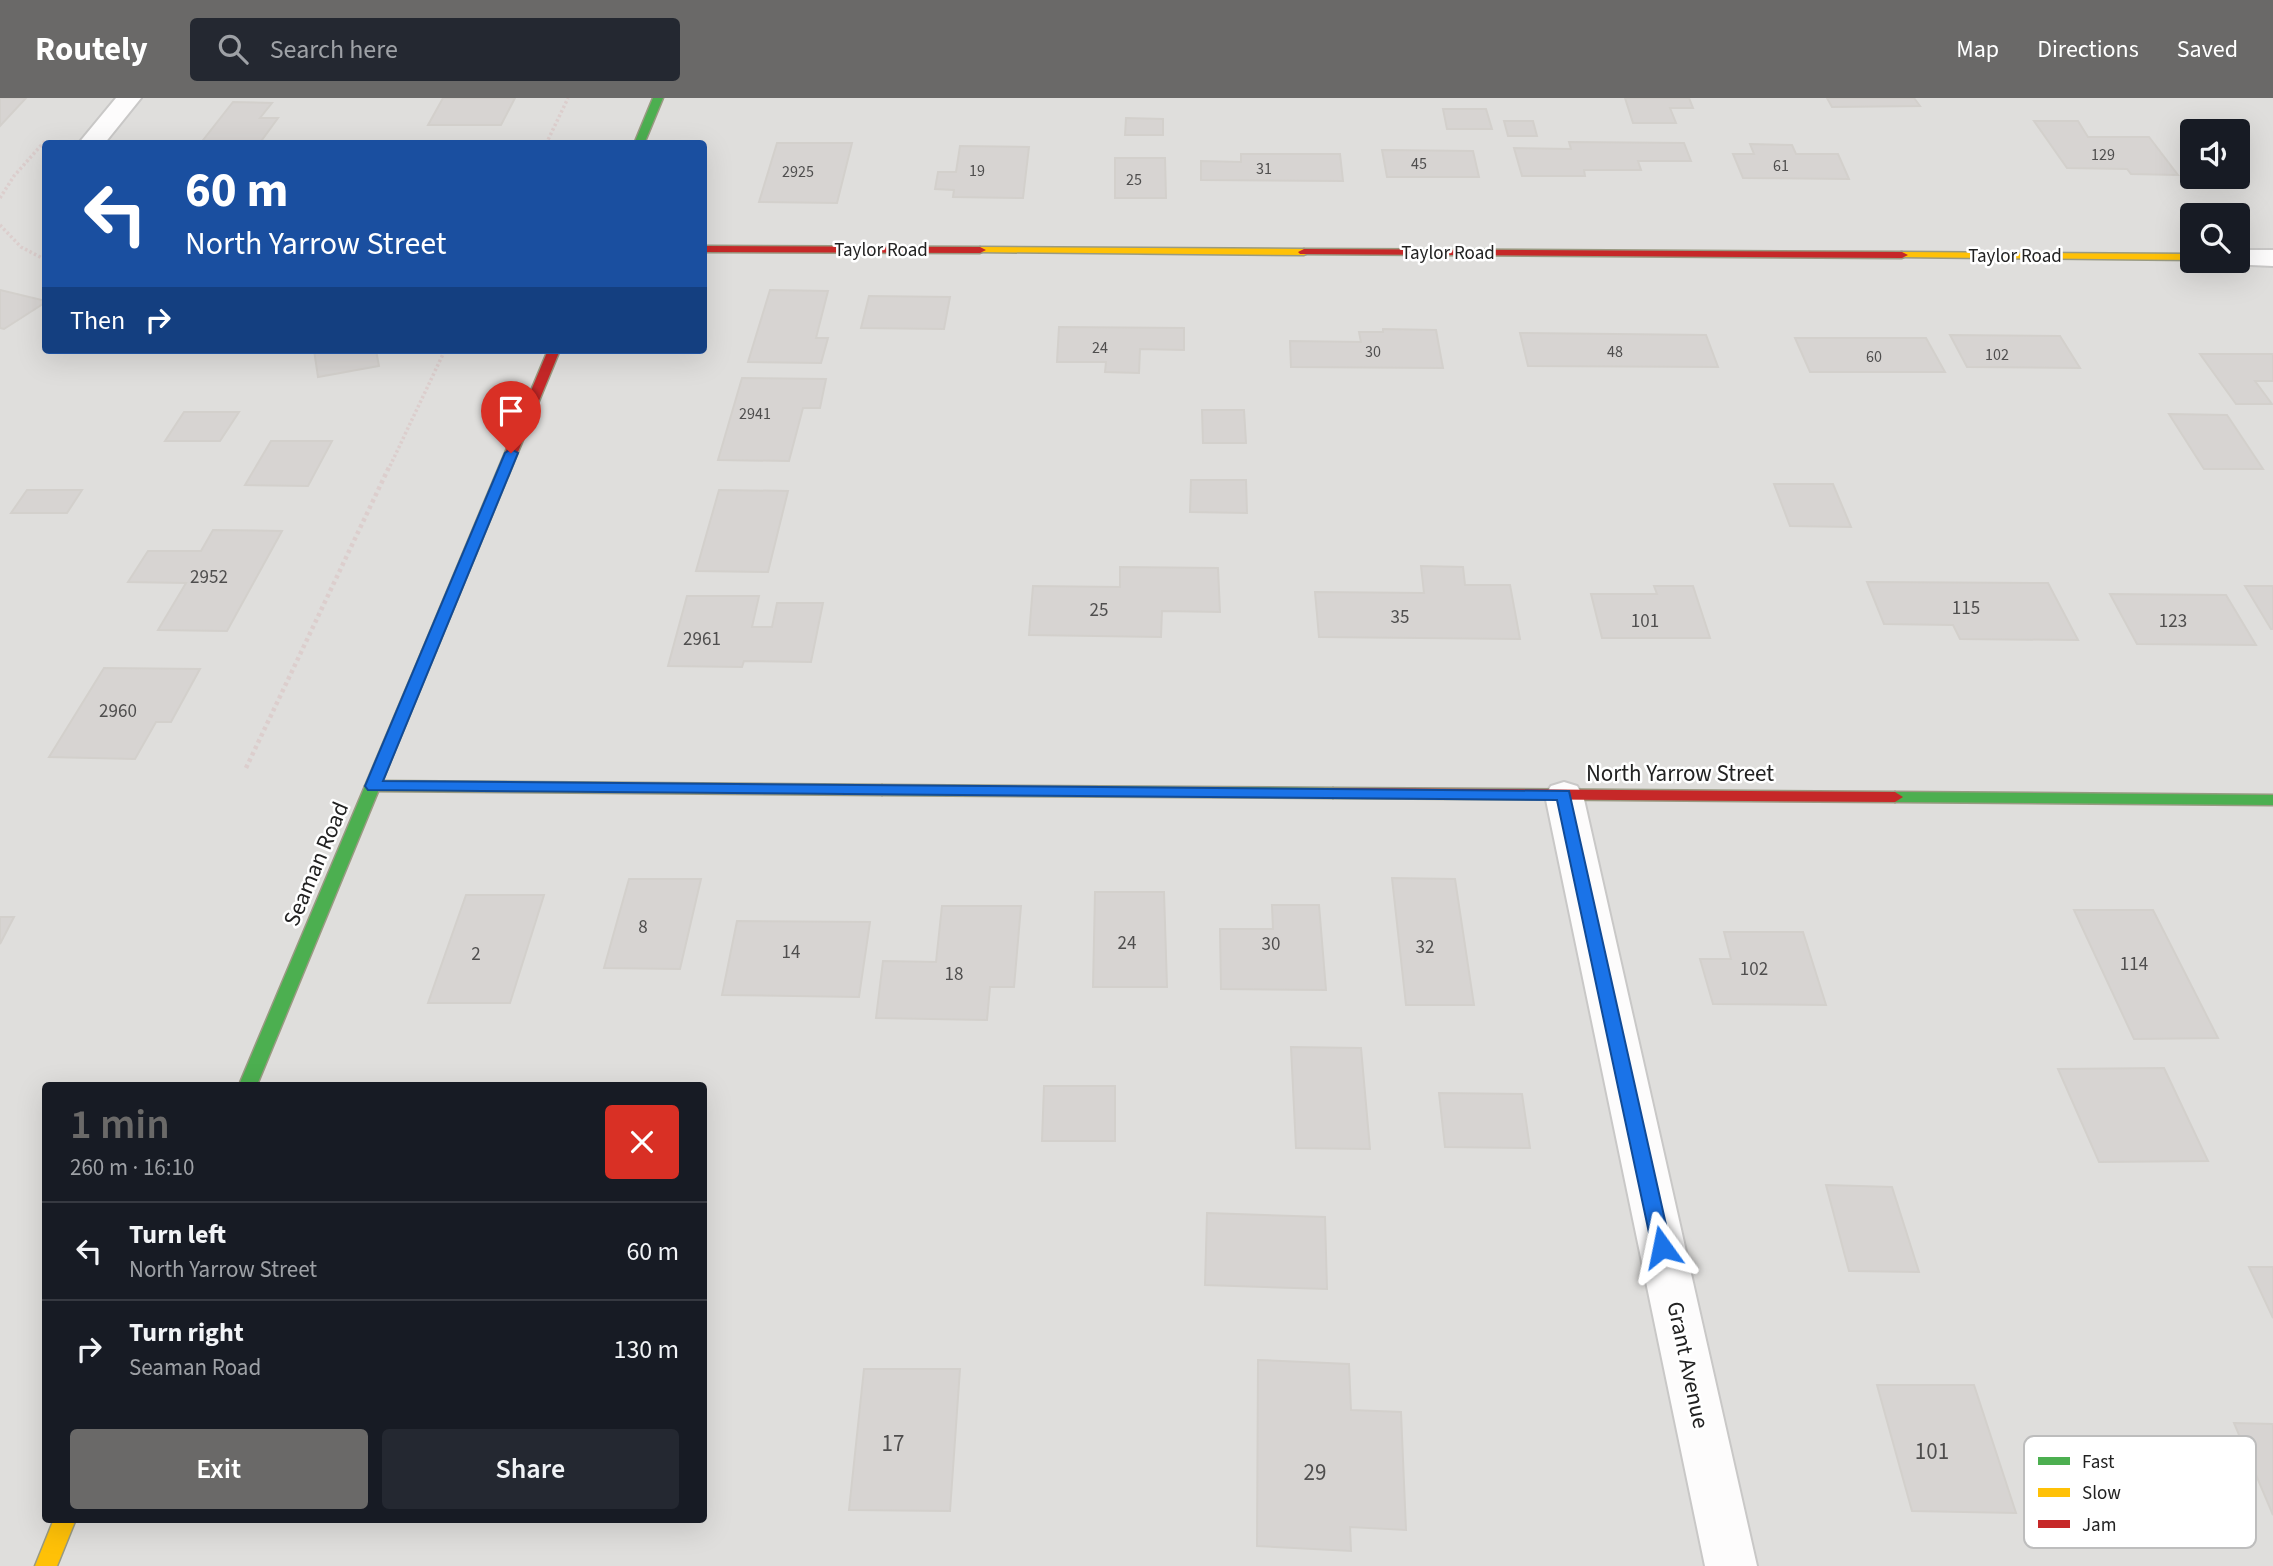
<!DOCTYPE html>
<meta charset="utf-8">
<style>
body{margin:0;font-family:"Source Sans 3",sans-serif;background:#242831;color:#f1f3f6;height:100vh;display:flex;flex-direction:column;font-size:26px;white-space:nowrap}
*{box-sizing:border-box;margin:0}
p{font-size:23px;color:#9ea1a6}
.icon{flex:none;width:38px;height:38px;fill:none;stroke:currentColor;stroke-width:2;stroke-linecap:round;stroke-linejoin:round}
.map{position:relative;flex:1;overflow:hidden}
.drawer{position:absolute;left:42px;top:984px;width:665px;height:441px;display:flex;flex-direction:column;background:#171b24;border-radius:7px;box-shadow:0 7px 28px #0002}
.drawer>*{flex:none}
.banner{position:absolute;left:42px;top:42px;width:665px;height:214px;border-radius:7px;box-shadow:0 7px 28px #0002;background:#1a4fa0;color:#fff;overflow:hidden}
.buttons{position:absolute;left:2180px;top:21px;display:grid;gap:14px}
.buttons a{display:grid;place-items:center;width:70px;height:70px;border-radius:7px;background:#171b24;box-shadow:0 7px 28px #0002;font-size:35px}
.pin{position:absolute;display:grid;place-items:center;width:60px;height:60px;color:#fff;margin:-72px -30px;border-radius:50% 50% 50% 0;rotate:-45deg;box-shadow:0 0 7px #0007}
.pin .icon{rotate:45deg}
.me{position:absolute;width:77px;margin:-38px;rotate:348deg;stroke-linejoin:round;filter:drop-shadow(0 0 5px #0008)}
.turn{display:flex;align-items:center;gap:24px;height:147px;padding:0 28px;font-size:32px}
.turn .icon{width:91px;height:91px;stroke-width:2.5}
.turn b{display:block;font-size:49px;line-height:60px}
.then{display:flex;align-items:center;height:66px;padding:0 28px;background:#0003;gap:14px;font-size:26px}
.round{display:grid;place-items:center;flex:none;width:74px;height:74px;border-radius:7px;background:#242831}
.head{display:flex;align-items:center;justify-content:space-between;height:119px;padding:0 28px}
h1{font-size:42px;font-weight:600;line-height:52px;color:#6a6968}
.primary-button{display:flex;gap:14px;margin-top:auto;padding:14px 28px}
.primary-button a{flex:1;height:80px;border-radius:7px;background:#6a6968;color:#fff;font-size:28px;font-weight:600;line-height:80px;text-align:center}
.primary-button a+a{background:#242831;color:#f1f3f6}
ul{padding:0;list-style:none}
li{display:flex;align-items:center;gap:21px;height:98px;padding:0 28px;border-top:2px solid #363941}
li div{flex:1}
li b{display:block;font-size:26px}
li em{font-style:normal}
header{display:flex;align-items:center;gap:42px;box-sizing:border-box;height:98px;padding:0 35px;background:#6a6968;color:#fff}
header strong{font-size:33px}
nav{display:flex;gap:38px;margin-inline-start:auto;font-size:24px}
.search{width:490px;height:63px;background:#242831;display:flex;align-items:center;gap:18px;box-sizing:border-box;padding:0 24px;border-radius:7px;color:#9ea1a6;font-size:26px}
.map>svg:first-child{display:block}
.residential{fill:#dfdedc;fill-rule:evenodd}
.building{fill:#d7d4d2;stroke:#d3d0cc;stroke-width:2}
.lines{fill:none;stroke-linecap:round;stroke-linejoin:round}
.street-casing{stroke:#c9c8c7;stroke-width:4}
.fast-casing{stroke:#999a82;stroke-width:3}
.slow-casing{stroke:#999a82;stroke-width:3}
.jam-casing{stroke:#999a82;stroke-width:3}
.path-far1{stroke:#dccecd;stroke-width:3.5;stroke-dasharray:2.5 2.5;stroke-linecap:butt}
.path{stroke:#dccecd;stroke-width:4.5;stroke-dasharray:3.5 3.5;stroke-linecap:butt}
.street{fill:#fdfcfc;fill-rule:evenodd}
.fast{fill:#4caf50;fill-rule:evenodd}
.slow{fill:#ffc107;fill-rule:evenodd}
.jam{fill:#c62828;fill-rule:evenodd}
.route{fill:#1a73e8;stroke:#114b97;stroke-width:2}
.labels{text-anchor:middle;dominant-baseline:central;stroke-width:5;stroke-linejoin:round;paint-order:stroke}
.far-number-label{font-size:16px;fill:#4f4e4e}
.far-street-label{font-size:19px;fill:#222;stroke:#fff}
.number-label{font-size:19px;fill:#4f4e4e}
.street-label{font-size:23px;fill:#222;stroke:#fff}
.near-number-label{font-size:23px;fill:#4f4e4e}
.key{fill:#fff;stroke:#bdbdbd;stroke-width:2}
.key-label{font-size:19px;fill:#222}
</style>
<header>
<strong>Routely</strong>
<div class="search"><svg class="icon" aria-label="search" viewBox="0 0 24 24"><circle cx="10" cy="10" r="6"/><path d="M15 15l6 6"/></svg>Search here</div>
<nav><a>Map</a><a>Directions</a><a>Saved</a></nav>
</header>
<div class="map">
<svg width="2273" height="1468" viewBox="0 0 2273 1468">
<rect width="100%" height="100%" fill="#f0eeeb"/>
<!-- residential -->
<path class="residential" d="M0 0H2273V1468H0ZM2193 33H2238V79H2193ZM46 46H704V252H46ZM2193 117H2238V163H2193ZM46 987H704V1421H46Z"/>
<!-- building -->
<path class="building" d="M0 0H26L0 28Z
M443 0H515L501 27H428Z
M1625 0H1689L1693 10H1670L1676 25H1633Z
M1827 0H1914L1920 8 1832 9Z
M233 4 272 5 260 20H278L259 46H200Z
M1443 11H1486L1492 31H1447Z
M1126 20 1163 21V37H1125Z
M1504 23H1533L1537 38H1508Z
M2034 23H2078L2088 39H2149L2178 77 2131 76 2127 71 2067 70Z
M1569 44 1684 45 1691 63H1638L1641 72H1584L1585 78H1522L1514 50 1571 51Z
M777 45H852L837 105 759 104Z
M1750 46 1792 47 1796 56H1838L1849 81 1743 80 1733 56H1754Z
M960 48 1029 49 1023 100 953 99 954 92 935 91 938 74H956Z
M1382 52 1473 53 1479 79H1387Z
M1241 56H1340L1343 83 1201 82V63L1241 64Z
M1115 60H1165L1166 100H1115Z
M0 192 46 203V204L4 231 0 230Z
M770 192 828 193 816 240H828L821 265 748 264Z
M869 198 950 199 944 231 861 230Z
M1059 229 1184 230V252L1140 251 1139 275 1105 274 1106 264H1057Z
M1383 231 1436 232 1443 270 1291 269 1290 243 1361 244 1359 234H1383Z
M1520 235 1706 237 1718 269 1528 268Z
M1950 237 2060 238 2080 270 1967 269Z
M1795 240H1926L1945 274H1810Z
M314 252H376L379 268 318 279Z
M2200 256H2273V283H2255L2272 306H2236Z
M742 280 826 281 820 310H803L789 363 718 362Z
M1202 312H1244L1246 345H1203Z
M184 314H239L220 343H165Z
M2169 316 2227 317 2263 371H2204Z
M271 343H332L308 388 245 387Z
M1191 382H1246L1247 415 1190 414Z
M1774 386H1833L1851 429 1790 428Z
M27 392H82L67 415H11Z
M719 392 788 393 768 474 696 473Z
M213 432 282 433 227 533 158 532 186 485 128 484 148 453H201Z
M1421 468 1463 469 1465 487H1510L1520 541 1319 539 1315 494 1424 495Z
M1120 469 1218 470 1220 514 1162 513 1161 539 1029 537 1033 488 1120 489Z
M1867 484 2048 485 2078 542 1960 541 1953 527 1884 526Z
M1654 488H1693L1710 540H1602L1591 496H1657Z
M2245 488H2273V531H2271Z
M2110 496 2226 497 2256 547 2137 546Z
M687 498H759L752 529H772L777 505H823L811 564 744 563 742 569 668 568Z
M104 570 200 571 171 624H156L135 661 49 659Z
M1392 780 1455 781 1474 907H1406Z
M629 781H701L680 871 604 870Z
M1095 794H1164L1167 889H1093Z
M466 797H544L510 905H428Z
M1272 807H1319L1326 892 1221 891 1220 831H1273Z
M942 808H1021L1014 889H990L987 922 876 920 883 863 936 864Z
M2074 812H2153L2218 940 2134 941Z
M0 819H14L0 846Z
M737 823 870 824 859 899 722 897Z
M1724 834H1803L1826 907 1713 906 1700 861H1731Z
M1291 949 1361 950 1370 1051 1296 1050Z
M2164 970 2208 1063 2099 1064 2058 971Z
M1044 988H1115V1043H1042Z
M1439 995 1522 996 1530 1050 1445 1049Z
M1826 1087 1892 1089 1919 1174 1849 1173Z
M1207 1115 1325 1119 1327 1191 1205 1187Z
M2249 1169H2273V1220Z
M1258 1262 1349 1266 1351 1312 1401 1314 1406 1432 1350 1429 1351 1453 1257 1448Z
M864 1271H960L950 1413 849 1412Z
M1877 1287H1974L2016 1415 1912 1413Z
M2234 1325 2273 1326V1417Z"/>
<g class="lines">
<!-- street casing -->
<g class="street-casing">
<path id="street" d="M116 0H141L104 46H78Z
M2238 152H2273V168L2228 166 2226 163H2238Z
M1564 684 1577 688 1583 697 1757 1468H1705L1545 697 1551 688Z"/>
</g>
<!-- fast casing -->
<g class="fast-casing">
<path id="fast" d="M653 0H663L644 46H634Z
M429 548 436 553 257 987H239L422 553Z
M882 687 1333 690 1341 695 1333 700 882 697 874 692Z
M1895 694 2273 697V707L1895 704 1887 699Z"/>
</g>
<!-- slow casing -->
<g class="slow-casing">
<path id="slow" d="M980 149 1304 151 1310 154 1304 157 976 154 974 152Z
M1902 154 2193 156V162L1898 159V155Z
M373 683 882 687 890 692 882 697 373 693 365 688Z
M54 1421H76L57 1468H35Z"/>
</g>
<!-- jam casing -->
<g class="jam-casing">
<path id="jam" d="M704 148 980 149 986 152 980 155 704 154Z
M1304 151 1902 154 1908 157 1902 160 1300 156 1298 154Z
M548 252H560L436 553 429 558 424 556 422 553Z
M1333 690 1895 694 1903 699 1895 704 1333 700 1325 695Z"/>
</g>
<!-- path-far1 -->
<path class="path-far1" d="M546 46 568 0
M0 100 14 78 45 43
M0 127 21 149 46 162
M390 368 445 252"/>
<!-- path -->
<path class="path" d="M246 670 390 367"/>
<!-- street -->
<use href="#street" class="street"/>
<!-- fast -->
<use href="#fast" class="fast"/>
<!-- slow -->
<use href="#slow" class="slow"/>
<!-- jam -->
<use href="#jam" class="jam"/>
</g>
<!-- route -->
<path class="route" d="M511 351 518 355 383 683 1569 693 1671 1149 1669 1155 1662 1157 1655 1155 1652 1149 1557 702 368 692 365 688 505 355Z"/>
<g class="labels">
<!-- far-number labels -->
<g class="far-number-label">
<text x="2103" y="57">129</text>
<text x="1419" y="66">45</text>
<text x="1781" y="68">61</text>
<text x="1264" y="71">31</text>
<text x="977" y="73">19</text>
<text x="798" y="74">2925</text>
<text x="1134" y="82">25</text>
<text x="1100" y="250">24</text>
<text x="1373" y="254">30</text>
<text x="1615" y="254">48</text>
<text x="1997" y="257">102</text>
<text x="1874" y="259">60</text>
<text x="755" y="316">2941</text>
</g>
<!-- far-street labels -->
<g class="far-street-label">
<text x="881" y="152">Taylor Road</text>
<text x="1448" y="155">Taylor Road</text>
<text x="2015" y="158">Taylor Road</text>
</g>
<!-- number labels -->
<g class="number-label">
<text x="209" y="479">2952</text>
<text x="1966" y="510">115</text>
<text x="1099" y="512">25</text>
<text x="1400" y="519">35</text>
<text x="1645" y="523">101</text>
<text x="2173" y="523">123</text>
<text x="702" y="541">2961</text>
<text x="118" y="613">2960</text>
<text x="643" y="829">8</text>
<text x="1127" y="845">24</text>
<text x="1271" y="846">30</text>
<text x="1425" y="849">32</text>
<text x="791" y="854">14</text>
<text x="476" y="856">2</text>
<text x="2134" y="866">114</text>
<text x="1754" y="871">102</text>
<text x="954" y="876">18</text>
</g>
<!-- street labels -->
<g class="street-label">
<text x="1680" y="675">North Yarrow Street</text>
<text transform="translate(316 766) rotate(-67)">Seaman Road</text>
<text transform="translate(1688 1267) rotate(78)">Grant Avenue</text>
</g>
<!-- near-number labels -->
<g class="near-number-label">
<text x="893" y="1345">17</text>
<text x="1932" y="1353">101</text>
<text x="1315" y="1374">29</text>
</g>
</g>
<!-- legend -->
<rect x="2024" y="1338" width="232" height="112" rx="10" class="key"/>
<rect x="2038" y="1359" width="32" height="8" fill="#4caf50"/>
<rect x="2038" y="1390" width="32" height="9" fill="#ffc107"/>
<rect x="2038" y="1422" width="32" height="8" fill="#c62828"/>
<g class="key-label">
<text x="2082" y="1370">Fast</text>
<text x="2082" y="1401">Slow</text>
<text x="2082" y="1433">Jam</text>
</g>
</svg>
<div class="buttons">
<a><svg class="icon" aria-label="sound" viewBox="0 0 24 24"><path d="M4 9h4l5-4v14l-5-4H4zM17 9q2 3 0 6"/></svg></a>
<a><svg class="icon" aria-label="search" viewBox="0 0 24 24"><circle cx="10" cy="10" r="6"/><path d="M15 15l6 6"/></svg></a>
</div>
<div class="pin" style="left:511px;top:355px;background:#d93025"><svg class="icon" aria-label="arrive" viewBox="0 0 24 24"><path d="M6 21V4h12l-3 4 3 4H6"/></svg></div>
<svg class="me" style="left:1662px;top:1149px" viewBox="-20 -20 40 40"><path d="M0-17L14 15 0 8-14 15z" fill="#1a73e8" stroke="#fff" stroke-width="4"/></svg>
<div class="banner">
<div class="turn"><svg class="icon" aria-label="left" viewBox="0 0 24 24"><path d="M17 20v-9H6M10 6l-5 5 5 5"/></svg><div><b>60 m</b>North Yarrow Street</div></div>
<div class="then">Then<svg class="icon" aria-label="right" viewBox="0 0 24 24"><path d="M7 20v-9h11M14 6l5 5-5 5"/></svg></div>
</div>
<section class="drawer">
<div class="head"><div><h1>1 min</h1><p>260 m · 16:10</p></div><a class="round" style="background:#d93025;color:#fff"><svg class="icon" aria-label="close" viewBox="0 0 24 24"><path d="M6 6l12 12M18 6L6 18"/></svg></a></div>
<ul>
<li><svg class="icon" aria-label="left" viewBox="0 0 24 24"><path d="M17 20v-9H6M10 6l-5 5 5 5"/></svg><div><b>Turn left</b><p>North Yarrow Street</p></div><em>60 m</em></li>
<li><svg class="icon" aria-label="right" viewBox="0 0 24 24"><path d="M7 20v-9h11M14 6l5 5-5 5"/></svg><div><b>Turn right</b><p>Seaman Road</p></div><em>130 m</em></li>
</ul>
<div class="primary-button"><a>Exit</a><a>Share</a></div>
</section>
</div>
